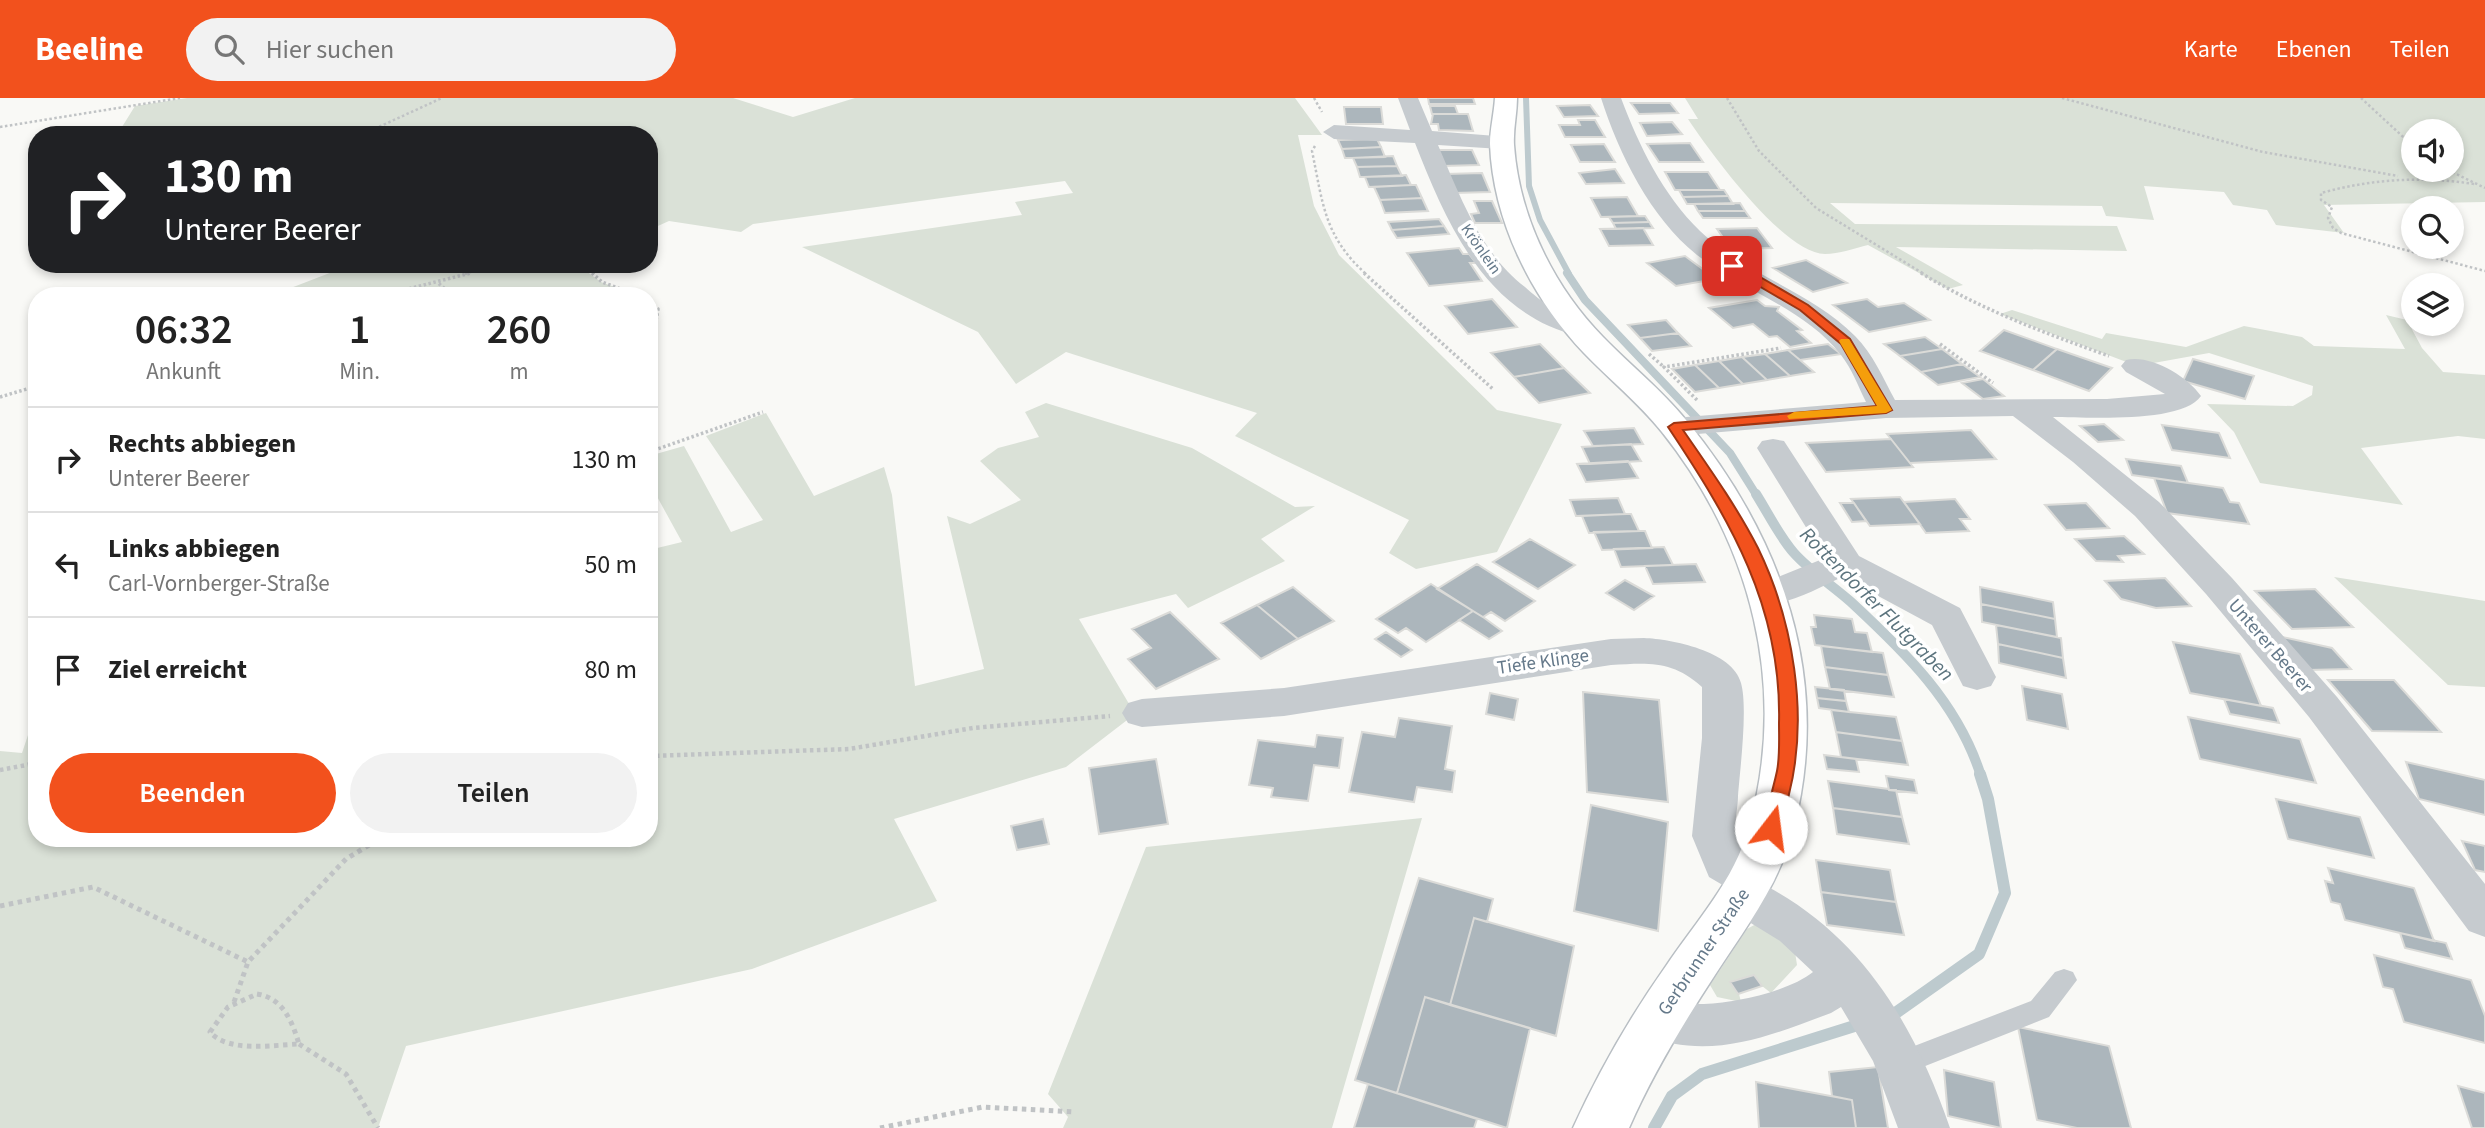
<!DOCTYPE html>
<html lang="de">
<meta charset="utf-8">
<style>
body{margin:0;font-family:"Source Sans 3",sans-serif;background:#f2f2f2;color:#222;height:100vh;display:flex;flex-direction:column;font-size:26px;white-space:nowrap}
*{box-sizing:border-box;margin:0}
p{font-size:23px;color:#767676}
.icon{flex:none;width:38px;height:38px;fill:none;stroke:currentColor;stroke-width:2;stroke-linecap:round;stroke-linejoin:round}
.map{position:relative;flex:1;overflow:hidden}
.drawer{position:absolute;left:28px;top:189px;width:630px;height:560px;display:flex;flex-direction:column;background:#fff;border-radius:28px;box-shadow:0 4px 10px #0003}
.drawer>*{flex:none}
.hud{position:absolute;left:28px;top:28px;width:630px;height:147px;border-radius:28px;box-shadow:0 4px 10px #0003;background:#202124;color:#fff;overflow:hidden}
.tools{position:absolute;left:2401px;top:21px;display:grid;gap:14px}
.tools a{display:grid;place-items:center;width:63px;height:63px;border-radius:50%;background:#fff;box-shadow:0 4px 10px #0003;font-size:35px}
.pin{position:absolute;display:grid;place-items:center;width:60px;height:60px;color:#fff;margin:-30px;border-radius:14px;box-shadow:0 4px 10px #0006}
.me{position:absolute;width:77px;margin:-38px;rotate:15deg;stroke-linejoin:round;filter:drop-shadow(0 0 5px #0008)}
.turn{display:flex;align-items:center;gap:24px;height:147px;padding:0 21px;font-size:32px}
.turn .icon{width:91px;height:91px;stroke-width:2.5}
.turn b{display:block;font-size:49px;line-height:60px}
.eta{display:flex;justify-content:space-evenly;align-items:center;height:119px;text-align:center}
.eta b{font-size:42px;font-weight:600;line-height:49px}
.cta{display:flex;gap:14px;margin-top:auto;padding:14px 21px}
.cta a{flex:1;height:80px;border-radius:42px;background:#f2511d;color:#fff;font-size:28px;font-weight:600;line-height:80px;text-align:center}
.cta a+a{background:#f2f2f2;color:#222}
ul{padding:0;list-style:none}
li{display:flex;align-items:center;gap:21px;height:105px;padding:0 21px;border-top:2px solid #e0e0e0}
li div{flex:1}
li b{display:block;font-size:26px}
li em{font-style:normal}
header{display:flex;align-items:center;gap:42px;box-sizing:border-box;height:98px;padding:0 35px;background:#f2511d;color:#fff}
header strong{font-size:33px}
nav{display:flex;gap:38px;margin-inline-start:auto;font-size:24px}
.search{width:490px;height:63px;background:#f2f2f2;display:flex;align-items:center;gap:18px;box-sizing:border-box;padding:0 24px;border-radius:38px;color:#767676;font-size:26px}
.map>svg:first-child{display:block}
.green{fill:#dae1d7;fill-rule:evenodd}
.lines{fill:none;stroke-linecap:round;stroke-linejoin:round}
.stream-far3{stroke:#bdcace;stroke-width:6}
.stream-far2{stroke:#bdcace;stroke-width:8}
.stream-far1{stroke:#bdcace;stroke-width:10}
.stream{stroke:#bdcace;stroke-width:12}
.building{fill:#acb6bc;stroke:#dbdbd8;stroke-width:2}
.secondary-casing{stroke:#b8bec3;stroke-width:3}
.path-far3{stroke:#c0c3c5;stroke-width:2.5;stroke-dasharray:2.5 2.5;stroke-linecap:butt}
.path-far2{stroke:#c0c3c5;stroke-width:3.5;stroke-dasharray:2.5 2.5;stroke-linecap:butt}
.path-far1{stroke:#c0c3c5;stroke-width:4.5;stroke-dasharray:3.5 3.5;stroke-linecap:butt}
.path{stroke:#c0c3c5;stroke-width:5;stroke-dasharray:4.5 4.5;stroke-linecap:butt}
.lane{fill:#c6cbcf;fill-rule:evenodd}
.street{fill:#c6cbcf;fill-rule:evenodd}
.secondary{fill:#fff;fill-rule:evenodd}
.route{fill:#f2511d;stroke:#9d3513;stroke-width:2}
.slow{fill:#f59e0b}
.labels{text-anchor:middle;dominant-baseline:central;stroke-width:7;stroke-linejoin:round;paint-order:stroke}
.far-street-label{font-size:16px;fill:#65798a;stroke:#fff}
.street-label{font-size:19px;fill:#65798a;stroke:#fff}
.water-label{font-size:21px;font-style:italic;fill:#5c747e;stroke:#fff}
</style>
<header>
<strong>Beeline</strong>
<div class="search"><svg class="icon" aria-label="search" viewBox="0 0 24 24"><circle cx="10" cy="10" r="6"/><path d="M15 15l6 6"/></svg>Hier suchen</div>
<nav><a>Karte</a><a>Ebenen</a><a>Teilen</a></nav>
</header>
<div class="map">
<svg width="2485" height="1030" viewBox="0 0 2485 1030">
<rect width="100%" height="100%" fill="#f9f9f6"/>
<!-- green -->
<path class="green" d="M187 0H733L793 19 855 0H1295L1322 37H1298L1314 108 1339 157 1497 312 1562 326 1497 454 1416 471 1389 455 1409 422 1235 338 1257 315 1066 254 1016 286 978 234 802 149 1022 117 1015 104 1073 95 1065 83 753 126 741 134 669 123 649 132V37H117L135 8Z
M1685 0H2485V104L2324 107 2344 135 2276 127 2267 112 2233 107 2224 94 2144 88 2154 122 2106 118 2102 108 1830 105 1855 126 2117 128 2127 153 1896 149 1963 187 1948 191 1868 147C1855 150 1839 156 1825 156 1784 156 1710 54 1688 21H1698ZM2413 33H2452V72H2413Z
M316 166H587L582 170 601 184 639 198H461L450 195 444 198H270L340 171Z
M2012 212 2102 241 2106 235 2186 249 2244 228 2302 239 2314 248 2405 251 2386 217 2407 222 2422 250 2443 274 2485 277V341L2458 338 2361 350 2403 407 2260 385 2234 334 2207 306 2293 308 2312 297 2313 288 2209 255 2137 268 2000 216Z
M1046 305 1192 350 1295 409 1315 408 1261 441 1285 463 1188 510 1176 496 1079 521 1135 616 1066 669 894 721 937 803 752 871 406 948 378 1030H0V653L22 655 31 628 37 629V740H649V452L682 444 649 384V358L684 348 731 434 763 422 706 338 766 315 814 398 884 369 892 397 915 588 984 571 947 418 970 426 1021 402 980 363 998 350 1039 339 1025 314Z
M2334 479 2485 503V589L2448 587Z
M1422 720 1332 1030H1063L1068 1019 1048 996 1146 749Z
M1756 826H1761L1795 854 1797 867 1771 895 1762 888 1739 896 1741 904 1717 899 1710 887 1747 831Z"/>
<g class="lines">
<!-- stream-far3 -->
<path class="stream-far3" d="M1526 0 1529 88 1540 122 1569 176"/>
<!-- stream-far2 -->
<path class="stream-far2" d="M1567 175 1585 202 1730 355 1757 398"/>
<!-- stream-far1 -->
<path class="stream-far1" d="M1756 396C1768 415 1779 438 1794 455 1810 473 1833 488 1851 504 1906 555 1958 605 1981 678"/>
<!-- stream -->
<path class="stream" d="M1885 918 1897 914 1979 856 2005 795 1988 701 1980 676
M1654 1030 1672 998 1702 976 1864 925"/>
</g>
<!-- building -->
<path class="building" d="M1428 0H1473L1475 6H1429Z
M1631 5H1670L1678 15 1639 16Z
M1590 7 1598 18 1564 19 1557 8Z
M1430 8H1455L1458 16H1432Z
M1344 9H1381L1383 26H1346Z
M1433 16H1468L1473 33 1439 32 1438 26H1431Z
M1578 22H1595L1605 39H1565L1559 27H1580Z
M1672 24 1682 36 1647 38 1640 25Z
M1377 41 1381 49 1342 51 1338 42Z
M1690 45 1703 64H1659L1647 46Z
M1604 46 1615 64H1580L1571 47Z
M1381 49 1385 59 1345 60 1342 51Z
M1437 52H1472L1479 67 1443 68Z
M1393 58 1397 68 1357 69 1353 60Z
M1397 68 1402 78 1360 79 1357 69Z
M1615 71 1624 85 1586 86 1579 75Z
M1665 74H1708L1720 92H1675Z
M1482 75 1490 94 1454 95 1446 76Z
M1406 77 1411 87 1369 89 1365 79Z
M1411 87H1416L1422 100 1380 102 1374 89Z
M1679 92H1724L1728 98 1683 99Z
M1728 98 1733 106H1687L1683 99Z
M1627 99 1638 118 1601 119 1591 100Z
M1422 100 1428 113 1385 115 1380 102Z
M1474 103H1492L1502 125H1475L1471 116 1479 115Z
M1740 105 1745 113H1698L1694 106Z
M1698 113H1745L1750 120H1703Z
M1645 118 1649 124 1613 125 1609 119Z
M1439 121 1444 128 1392 132 1388 124Z
M1649 124 1653 130 1616 131 1613 125Z
M1444 128 1449 136 1397 140 1392 132Z
M1643 130 1653 147 1609 148 1600 131Z
M1757 130 1772 150 1731 151 1717 131Z
M1459 150 1463 156H1469L1476 165H1470L1482 183 1429 188 1407 155Z
M1685 158 1716 181 1676 188 1647 165Z
M1806 162 1847 185 1813 194 1773 170Z
M1736 180 1749 190 1729 193 1717 183Z
M1492 201 1517 229 1468 236 1445 208Z
M1867 201 1878 209 1904 205 1930 222 1869 234 1833 207Z
M1757 202 1765 208 1779 209 1777 213 1802 232 1797 233 1811 245 1790 249 1777 238 1769 239 1753 226 1733 230 1709 210Z
M1666 222 1678 235 1640 240 1628 227Z
M2004 232 2057 251 2033 272 1980 253Z
M1678 235 1691 248 1652 253 1640 240Z
M1925 239 1942 251 1900 258 1884 246Z
M1540 246 1564 270 1514 279 1491 255Z
M1828 246 1841 256 1800 262 1788 252Z
M1942 251 1962 266 1921 274 1900 258Z
M2057 251 2112 270 2089 293 2033 272Z
M1788 252 1800 262 1814 274 1790 278 1765 256Z
M1765 256 1790 278 1767 282 1742 259Z
M1742 259 1767 282 1743 286 1719 263Z
M2193 261 2254 278 2245 301 2183 283Z
M1719 263 1743 286 1719 290 1695 267Z
M1962 266 1980 279 1938 287 1921 274Z
M1695 267 1719 290 1695 294 1672 271Z
M1564 270 1590 295 1539 305 1514 279Z
M1983 281 2004 298 1983 301 1962 285Z
M2104 326 2123 342 2098 344 2080 328Z
M2162 327 2219 335 2230 360 2172 352Z
M1634 330 1643 346 1593 348 1584 333Z
M1971 332 1996 361 1910 365 1887 336Z
M1891 341 1913 369 1826 374 1806 345Z
M1631 346 1641 363 1590 366 1582 349Z
M2126 361 2181 368 2188 385 2132 377Z
M1628 363 1638 380 1586 384 1577 366Z
M2154 380 2223 390 2230 404 2239 405 2249 426 2167 415Z
M1900 399 1920 426 1870 428 1851 401Z
M1618 400 1625 416 1576 418 1570 402Z
M1955 401 1970 421H1960L1969 433 1926 435 1904 404Z
M1840 405H1854L1866 423 1852 424Z
M2086 405 2109 430 2066 432 2045 407Z
M1625 416H1631L1639 433 1589 435 1582 418Z
M1639 433H1645L1652 450 1602 452 1594 434Z
M2124 438 2144 456 2118 458 2123 464 2096 463 2075 441Z
M1530 441 1575 467 1538 491 1493 464Z
M1664 449 1673 467 1621 469 1614 451Z
M1477 466 1535 503 1505 523 1491 514 1483 519 1437 491Z
M1696 466 1705 484 1653 486 1645 468Z
M2165 480 2191 508 2156 510 2121 501 2105 483Z
M1625 482 1654 498 1634 512 1606 495Z
M1431 486 1473 513 1426 544 1406 530 1398 535 1376 521Z
M1293 489 1334 523 1298 541 1257 507Z
M1980 489 2053 504 2055 521 1981 506Z
M2315 491 2353 529 2292 531 2255 493Z
M1981 506 2055 521 2057 539 1982 524Z
M1257 507 1298 541 1261 561 1221 525Z
M1473 513 1483 519 1502 533 1489 541 1459 522Z
M1170 514 1219 561 1156 591 1128 561 1151 550 1132 531Z
M1814 517 1852 521 1855 534 1867 535 1872 554 1815 547 1811 529H1816Z
M1996 527 2061 540 2063 560 1998 546Z
M1386 534 1412 552 1401 559 1375 541Z
M2278 538 2332 550 2351 571 2307 572Z
M2173 544 2240 556 2261 608 2190 595Z
M1998 546 2063 560 2066 580 1999 565Z
M1821 548 1883 555 1888 577 1825 569Z
M1825 569 1888 577 1894 599 1830 591Z
M2328 582H2394L2441 634 2372 633Z
M2022 588 2062 596 2068 631 2027 622Z
M1815 589 1844 592 1846 603 1817 600Z
M1583 594 1659 602 1668 704 1587 694Z
M1490 595 1518 601 1514 622 1486 616Z
M1817 600 1846 603 1849 614 1819 610Z
M2224 601 2273 610 2279 625 2230 616Z
M1831 612 1896 619 1902 643 1836 634Z
M2188 619 2300 641 2316 685 2200 661Z
M1399 620 1452 628 1445 671 1455 673 1452 694 1417 689 1414 704 1349 694 1362 634 1395 639Z
M1836 634 1902 643 1908 667 1841 659Z
M1317 637 1343 640 1339 670 1314 667 1308 703 1271 699 1273 690 1249 687 1258 642 1315 649Z
M1824 657 1856 661 1859 674 1827 671Z
M1156 661 1168 726 1099 736 1089 670Z
M2406 664 2485 682V717L2419 701Z
M1886 678 1914 682 1917 695 1889 692Z
M1828 683 1896 692 1902 719 1833 710Z
M2276 701 2360 719 2374 760 2288 741Z
M1591 707 1668 724 1658 833 1574 813Z
M1833 710 1902 719 1909 746 1837 736Z
M1043 721 1049 746 1017 752 1011 728Z
M2462 743 2485 748V774L2475 772Z
M1816 762 1890 772 1896 804 1821 794Z
M2328 770 2414 790 2434 843 2345 822 2340 806 2331 804 2325 783 2333 785Z
M1419 780 1493 801 1487 824 1474 820 1450 907 1425 899 1397 995 1355 982Z
M1821 794 1896 804 1904 837 1827 827Z
M1474 820 1574 848 1556 938 1450 907Z
M2400 835 2446 845 2452 861 2405 850Z
M2374 857 2471 882 2485 918V945L2404 924 2393 891 2383 889Z
M1754 877 1762 888 1738 896 1730 884Z
M1425 899 1530 930 1507 1030 1397 995Z
M2018 929 2109 948 2131 1030H2077L2037 1022Z
M1878 969 1888 1030H1856L1852 1002 1832 998 1829 974Z
M1944 972 1994 984 2001 1030 1948 1018Z
M1756 984 1852 1002 1856 1030H1759Z
M1368 986 1477 1021 1474 1030H1354Z
M2458 988 2485 995V1030H2472Z"/>
<g class="lines">
<!-- secondary casing -->
<g class="secondary-casing">
<path id="secondary" d="M1495 0H1517C1517 16 1513 31 1514 47 1519 118 1553 188 1603 239 1630 267 1661 291 1686 322 1782 439 1832 579 1794 729 1780 786 1746 829 1715 877 1683 926 1652 977 1629 1030H1573C1599 973 1630 919 1666 868 1697 822 1734 783 1749 729 1788 589 1752 447 1662 334 1639 305 1610 282 1584 255 1532 200 1493 124 1490 46 1490 31 1494 16 1495 0Z"/>
</g>
<!-- path-far3 -->
<path class="path-far3" d="M1314 0 1322 14
M1727 0 1759 53 1816 110 1924 176
M2062 0 2263 54 2398 78
M2361 0 2413 48
M0 29 180 0
M361 37 442 0
M1315 48 1312 53C1323 106 1324 138 1366 176
M2448 72 2485 90
M2474 86C2421 78 2372 81 2321 95V102L2332 109 2328 120 2333 130 2341 135 2485 173
M582 166 594 176
M465 176 493 166"/>
<!-- path-far2 -->
<path class="path-far2" d="M592 175 602 184 639 198
M1364 175 1494 292
M1921 175C1982 212 2042 234 2109 258
M445 191 498 194 504 198
M380 198 471 175
M427 198 445 191 437 184
M649 205 658 211 655 229 649 231
M1940 246 1993 285
M1649 256 1664 269
M0 299 37 288
M1697 302 1664 269 1781 250
M649 354 763 314"/>
<!-- path-far1 -->
<path class="path-far1" d="M649 658 849 651 973 630 1110 618
M0 672 37 665"/>
<!-- path -->
<path class="path" d="M0 808 93 789 248 864
M257 896C283 900 292 923 299 946 273 947 228 955 210 934L228 909Z
M234 904 248 864 346 761 381 740
M299 946 346 976 378 1030
M880 1030 983 1009 1075 1014"/>
<!-- lane -->
<path class="lane" d="M2064 871 2073 874 2077 882 2049 919 1900 978 1891 975 1887 966 1891 957 2031 903 2055 874Z"/>
<!-- street -->
<path class="street" d="M1398 0H1418L1432 33 1509 39 1512 44 1501 51 1438 47C1459 96 1481 156 1525 189 1533 196 1542 204 1551 209 1564 215 1581 217 1589 229L1585 235C1571 238 1562 233 1549 228 1476 195 1443 116 1415 45L1334 41 1323 34 1334 27 1410 32Z
M1601 0H1621C1639 48 1663 97 1700 133 1745 177 1811 193 1855 238 1873 256 1883 280 1895 302L2107 301 2165 296 2126 274 2121 268 2126 262C2150 256 2187 278 2201 298 2182 326 2085 319 2053 319L2159 404 2232 480 2337 599 2485 786V839L2469 833 2309 619 2206 496 2135 418 2073 364 2013 318 1886 320 1674 338 1663 336 1659 329 1663 322 1674 320 1866 304C1858 288 1852 271 1841 257 1804 210 1743 193 1697 157 1650 119 1619 56 1601 0Z
M1773 341 1784 343 1859 458 1960 510 1996 579 1991 588 1977 592 1963 588 1932 527 1843 479C1818 489 1784 512 1756 504L1751 496 1756 488 1825 460 1757 350 1762 343Z
M1644 540C1671 541 1733 553 1741 585 1748 610 1740 671 1738 698 1738 711 1733 728 1737 740 1743 762 1764 762 1775 782L1770 790C1865 842 1916 931 1950 1030H1898L1873 963 1841 909 1831 915C1766 939 1711 963 1642 937L1634 922 1642 907C1663 899 1678 906 1700 906 1731 906 1788 894 1813 874L1780 843 1728 811 1721 798 1726 789 1709 779 1692 738 1702 640V589C1672 562 1649 565 1611 567L1284 618 1142 629 1128 625 1122 615 1128 605 1142 601 1284 590 1611 541Z"/>
<!-- secondary -->
<use href="#secondary" class="secondary"/>
</g>
<!-- route -->
<path class="route" d="M1728 165H1736L1808 207 1850 241 1892 312 1886 315 1683 332C1710 371 1737 409 1758 450 1793 522 1809 617 1789 696 1786 709 1785 733 1771 737L1762 730C1767 711 1773 692 1777 673 1780 658 1779 640 1779 625 1782 509 1730 422 1668 329L1674 325 1877 308 1841 246 1800 212 1728 170Z"/>
<!-- slow -->
<path class="slow" d="M1841 241H1849L1892 312 1886 315 1789 321 1787 318 1794 314 1877 308 1839 243Z"/>
<g class="labels">
<!-- far-street labels -->
<g class="far-street-label">
<text transform="translate(1481 151) rotate(55)">Krönlein</text>
</g>
<!-- street labels -->
<g class="street-label">
<text transform="translate(2270 548) rotate(49)">Unterer Beerer</text>
<text transform="translate(1543 564) rotate(-8)">Tiefe Klinge</text>
<text transform="translate(1704 854) rotate(-56)">Gerbrunner Straße</text>
</g>
<!-- water labels -->
<g class="water-label">
<text transform="translate(1877 506) rotate(45)">Rottendorfer Flutgraben</text>
</g>
</g>
</svg>
<div class="tools">
<a><svg class="icon" aria-label="sound" viewBox="0 0 24 24"><path d="M4 9h4l5-4v14l-5-4H4zM17 9q2 3 0 6"/></svg></a>
<a><svg class="icon" aria-label="search" viewBox="0 0 24 24"><circle cx="10" cy="10" r="6"/><path d="M15 15l6 6"/></svg></a>
<a><svg class="icon" aria-label="layers" viewBox="0 0 24 24"><path d="M12 4l9 5-9 5-9-5zM3 14l9 5 9-5"/></svg></a>
</div>
<div class="pin" style="left:1732px;top:168px;background:#d93025"><svg class="icon" aria-label="arrive" viewBox="0 0 24 24"><path d="M6 21V4h12l-3 4 3 4H6"/></svg></div>
<svg class="me" style="left:1771px;top:730px" viewBox="-20 -20 40 40"><circle r="19" fill="#fff"/><path d="M0-13L10 11 0 6-10 11z" fill="#f2511d"/></svg>
<div class="hud">
<div class="turn"><svg class="icon" aria-label="right" viewBox="0 0 24 24"><path d="M7 20v-9h11M14 6l5 5-5 5"/></svg><div><b>130 m</b>Unterer Beerer</div></div>
</div>
<section class="drawer">
<div class="eta">
<div><b>06:32</b><p>Ankunft</p></div>
<div><b>1</b><p>Min.</p></div>
<div><b>260</b><p>m</p></div>
</div>
<ul>
<li><svg class="icon" aria-label="right" viewBox="0 0 24 24"><path d="M7 20v-9h11M14 6l5 5-5 5"/></svg><div><b>Rechts abbiegen</b><p>Unterer Beerer</p></div><em>130 m</em></li>
<li><svg class="icon" aria-label="left" viewBox="0 0 24 24"><path d="M17 20v-9H6M10 6l-5 5 5 5"/></svg><div><b>Links abbiegen</b><p>Carl-Vornberger-Straße</p></div><em>50 m</em></li>
<li><svg class="icon" aria-label="arrive" viewBox="0 0 24 24"><path d="M6 21V4h12l-3 4 3 4H6"/></svg><div><b>Ziel erreicht</b></div><em>80 m</em></li>
</ul>
<div class="cta"><a>Beenden</a><a>Teilen</a></div>
</section>
</div>
